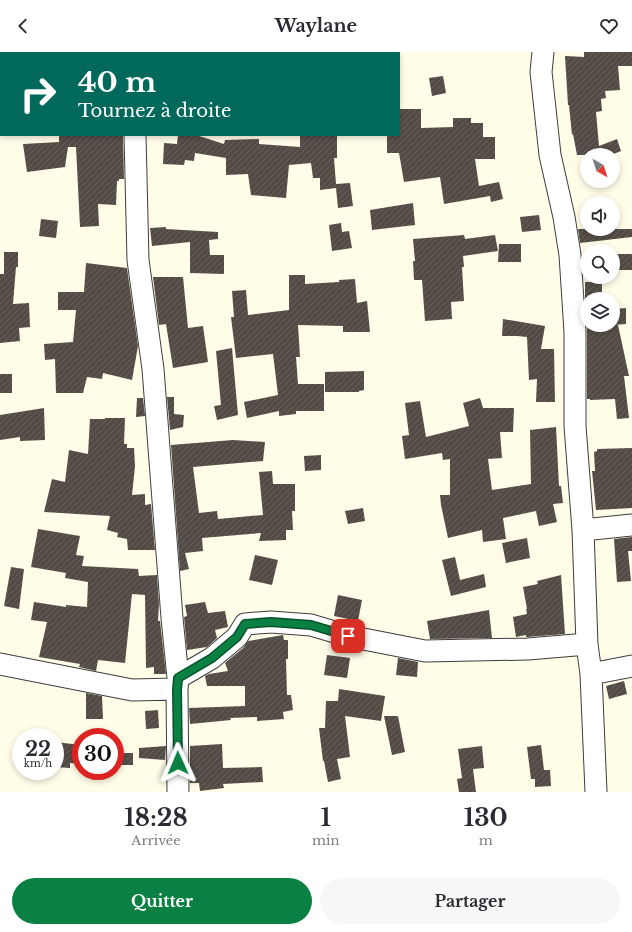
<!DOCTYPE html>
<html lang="fr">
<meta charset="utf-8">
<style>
body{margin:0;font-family:"Libre Baskerville",serif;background:#f7f7f7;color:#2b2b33;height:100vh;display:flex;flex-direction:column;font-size:15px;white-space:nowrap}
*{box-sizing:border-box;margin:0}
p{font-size:13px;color:#7c7c81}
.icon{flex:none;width:22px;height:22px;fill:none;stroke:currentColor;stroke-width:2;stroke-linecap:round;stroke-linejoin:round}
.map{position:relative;height:740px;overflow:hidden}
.side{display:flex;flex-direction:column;background:#fff;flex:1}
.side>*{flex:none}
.hud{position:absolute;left:0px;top:0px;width:400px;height:84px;box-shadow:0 2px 6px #0003;background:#00695c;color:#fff;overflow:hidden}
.needle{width:26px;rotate:141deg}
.controls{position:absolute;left:580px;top:96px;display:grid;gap:8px}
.controls a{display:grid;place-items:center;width:40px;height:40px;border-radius:50%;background:#fff;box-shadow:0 2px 6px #0003;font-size:20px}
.speed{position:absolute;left:12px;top:676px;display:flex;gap:8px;font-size:20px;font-weight:700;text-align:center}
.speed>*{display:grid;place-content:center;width:52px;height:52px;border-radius:50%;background:#fff;box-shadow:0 2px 6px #0003;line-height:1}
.speed small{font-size:10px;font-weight:400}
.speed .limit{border:6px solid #d22;background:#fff;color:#111}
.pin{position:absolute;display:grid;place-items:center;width:34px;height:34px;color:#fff;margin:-17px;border-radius:8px;box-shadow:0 2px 6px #0006}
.me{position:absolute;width:44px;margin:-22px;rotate:359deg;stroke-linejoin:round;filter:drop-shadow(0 0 3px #0008)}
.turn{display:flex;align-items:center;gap:14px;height:84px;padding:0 12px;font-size:18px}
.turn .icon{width:52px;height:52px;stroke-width:2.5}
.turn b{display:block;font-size:28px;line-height:34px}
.eta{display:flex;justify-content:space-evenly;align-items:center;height:68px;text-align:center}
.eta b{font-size:24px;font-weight:800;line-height:28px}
.button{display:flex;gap:8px;margin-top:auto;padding:8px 12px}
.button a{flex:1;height:46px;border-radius:24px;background:#0b8043;color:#fff;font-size:16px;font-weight:800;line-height:46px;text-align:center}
.button a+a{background:#f7f7f7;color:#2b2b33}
header{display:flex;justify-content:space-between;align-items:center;height:52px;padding:0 12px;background:#fff;font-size:18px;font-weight:800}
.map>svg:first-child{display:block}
.building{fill:url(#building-hatch)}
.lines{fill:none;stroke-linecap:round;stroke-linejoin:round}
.minor-casing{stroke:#3d3d3d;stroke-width:23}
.minor{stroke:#fff;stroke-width:21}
.route-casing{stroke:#07532c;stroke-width:10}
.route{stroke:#0b8043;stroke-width:7}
</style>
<header><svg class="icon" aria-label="back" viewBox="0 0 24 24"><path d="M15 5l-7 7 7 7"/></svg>Waylane<svg class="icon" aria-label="heart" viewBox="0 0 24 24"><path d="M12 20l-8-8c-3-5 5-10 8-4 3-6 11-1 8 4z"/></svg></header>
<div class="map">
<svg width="632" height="740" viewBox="0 0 632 740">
<defs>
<pattern id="building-hatch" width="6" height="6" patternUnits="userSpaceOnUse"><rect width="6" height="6" fill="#534c46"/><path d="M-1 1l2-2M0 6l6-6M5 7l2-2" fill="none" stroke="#67615c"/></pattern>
</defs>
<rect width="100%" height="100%" fill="#fffce7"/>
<!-- building -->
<path class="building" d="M584 0H632V14H618L620 38 605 39 606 46 601 47 602 59 596 60 599 94 617 87 621 99 611 103H577L573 82 572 83 569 53H568L565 4 584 5Z
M443 24 446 41 432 44 429 26Z
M399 57H421V76L453 75V66H471V71H483V85H495V107H475L479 134 499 130 503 147 491 150 490 144 444 152 440 125 404 130 399 101H387V83H399Z
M59 83H123L124 127H119V129H117L116 153 98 152 99 174 80 175 76 95H68L65 115 27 120 23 92 59 90Z
M178 83H196L224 92 225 88 259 87V92L300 95V83H337V106H334L336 132 350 131 353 154 338 156 336 136 320 138V126H313L311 111 289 113 286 146 251 143 248 122 226 123V106L195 101 194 109 185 108 184 113 163 112 164 91 177 92Z
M413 151 415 173 372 178 370 158Z
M539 163 541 178 522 180 520 165Z
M41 167 58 169 56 186 39 184Z
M341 171 342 180 349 179 352 196 332 199 329 173Z
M166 175V177L218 180V187L209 188 210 203H224V222L190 221V190L152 194 150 176Z
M578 177H632V185L580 191Z
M464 183 465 187 495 183 498 199 463 204 464 215H462L464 249 451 250 452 267 425 269 422 228H414L413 209H415L413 187Z
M499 192H521V210H498Z
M4 200H18V215H16L13 252 29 251 30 275 19 276 20 289 0 291V222H4Z
M613 202H632V218H613Z
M86 211 127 216 138 294 132 328 103 321 102 327 87 325 83 341H56L55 307 45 308 44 292 73 290 76 258H58V240H84Z
M289 223H305V232L339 230V228L355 227 357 251 367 249 370 280H343V274L298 273 300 305H296L298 332H324V359H296V362L279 364V359L247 366 244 350 278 343 273 302 236 306 231 265H234L232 239 246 238 248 263 289 258Z
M153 225H183L188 276 203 274 208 310 173 316 166 272 159 273Z
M585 230H602V247H585Z
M626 256V272L613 273H618L629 324H624L629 366 617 367 615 347 590 348V347H587V273H613V257Z
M503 267 545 274 541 297H554L555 350H536L537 327 529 328 527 285 517 284H502Z
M232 296 238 363 217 368 214 354 221 353 216 299Z
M364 319V338L359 339V340H325V320Z
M0 322H12V341H0Z
M167 345H174V362L184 363 183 375 170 378Z
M137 346H143L145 364 136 365Z
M480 346 483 356H514L513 380H500L502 406 488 407 492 438 531 432 530 378 556 375 559 434H561L563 451 553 452 557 470 539 474 536 459 503 466 506 487 483 490 482 478 448 486 441 453 440 443H450V407L443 408 442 401 405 407 402 384 409 383 405 351 420 349 426 385 469 374 463 351Z
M44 356 45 388 20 389V385L0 388V363Z
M105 366H125L124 392H127V396H134L135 414 132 443 145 442V453L151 452 155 498H128L127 487 117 485 118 481 107 478 110 464 44 460 52 427 65 430 69 398 88 402 90 367H105Z
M233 388 265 390 263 409 193 415 199 461 217 459 218 467 263 463 259 420 272 419 273 432H295V459H292L293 478H286V488L259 489 261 481 202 486 203 499 185 501 189 517 180 519 171 393Z
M632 396V456L596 458 592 419H595L594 400 597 399V397Z
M321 403V418L305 419 304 404Z
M363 456 365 469 348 472 345 459Z
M38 477 80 484 76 503 84 504 82 514 138 517 139 524 157 523 159 552 158 569H160L166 622H154V615L146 616 145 543 132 542 125 611 98 608 96 619 79 615 80 612 39 605 47 570 31 568 34 550 66 555V553L87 555 88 530 65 526 66 521 31 515Z
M632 485V499H628L631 529 617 530 614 487Z
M527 486 530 506 506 511 502 491Z
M255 503 278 508 272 533 249 528Z
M455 505 460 528 484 522 486 535 451 544 442 508Z
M11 515 24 517 19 557 4 554Z
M561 523 565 582 527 585H526V583L516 585 513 565 527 562 526 557H527L523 535 538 532 537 529Z
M338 543 362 548 358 569 334 564Z
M205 550 208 561 225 559 228 575 215 578 217 586 207 595 187 598 184 565 187 564 185 553Z
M489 558 492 586 430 587 427 569Z
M283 583 284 588H288V607H286L287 643H291L293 658 283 660 284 667 257 669V665L230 666 231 668 190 672 189 656 245 654V634H207L205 624 209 622 228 619 225 611 243 596 248 589Z
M327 603 350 606 347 626 324 623Z
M398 606 418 610 417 625 396 623Z
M624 629 627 642 609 647 606 634Z
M339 637 385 644 381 669 345 664 350 705 337 707 341 727 328 730 324 709H323L319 676H325L326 649H338Z
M86 641 102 644 103 667H86Z
M158 658 159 676 146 677 145 659Z
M384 664H398L405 700 392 703Z
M55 690 81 693V712L70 711V716L55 715Z
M222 692 223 716 262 715 263 730 223 732 224 736 200 739 199 731H190V694Z
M541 693 544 718H550L551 734 535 735V727H531L527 695Z
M166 694 165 708 139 706V696Z
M482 694 484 716 473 717 476 740H459L457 727 462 726 458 697Z
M115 701H133V713H115Z"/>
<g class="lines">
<!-- minor casing -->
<g class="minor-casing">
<path id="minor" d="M133 0V1
M543 0 541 20 550 103 564 165 570 203 575 280V374L583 478 587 592 591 622 596 740
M135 83 138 208 153 317 172 566 178 626 177 637 178 740
M583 478 632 473
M0 612 132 638 177 637
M591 622 632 614
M178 626 212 606 237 585 245 572 271 570 311 573 348 584 425 599 528 597 587 592"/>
</g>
<!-- minor -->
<use href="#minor" class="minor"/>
</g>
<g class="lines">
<!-- route casing -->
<g class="route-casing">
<path id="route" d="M178 711 177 638 178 626 212 606 237 585 245 572 271 570 311 573 348 584"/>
</g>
<!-- route -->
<use href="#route" class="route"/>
</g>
</svg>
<div class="controls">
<a><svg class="needle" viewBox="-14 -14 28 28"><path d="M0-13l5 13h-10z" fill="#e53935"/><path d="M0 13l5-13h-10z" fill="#7c7c81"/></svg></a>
<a><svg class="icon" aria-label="sound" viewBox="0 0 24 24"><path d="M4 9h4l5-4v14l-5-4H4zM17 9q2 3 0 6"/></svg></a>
<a><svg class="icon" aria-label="search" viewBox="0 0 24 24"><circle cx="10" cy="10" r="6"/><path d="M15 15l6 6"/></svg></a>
<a><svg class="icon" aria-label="layers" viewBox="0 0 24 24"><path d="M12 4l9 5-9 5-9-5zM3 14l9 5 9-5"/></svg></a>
</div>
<div class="speed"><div>22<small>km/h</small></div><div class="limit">30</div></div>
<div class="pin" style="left:348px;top:584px;background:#d93025"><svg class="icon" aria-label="arrive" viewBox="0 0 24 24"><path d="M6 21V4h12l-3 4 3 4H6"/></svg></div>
<svg class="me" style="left:178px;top:711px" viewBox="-20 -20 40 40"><path d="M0-17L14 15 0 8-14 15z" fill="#0b8043" stroke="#fff" stroke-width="4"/></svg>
<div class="hud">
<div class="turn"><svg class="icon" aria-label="right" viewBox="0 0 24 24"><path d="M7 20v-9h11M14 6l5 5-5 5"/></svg><div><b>40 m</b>Tournez à droite</div></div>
</div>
</div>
<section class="side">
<div class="eta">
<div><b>18:28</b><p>Arrivée</p></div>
<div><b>1</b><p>min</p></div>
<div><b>130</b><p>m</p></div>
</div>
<div class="button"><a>Quitter</a><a>Partager</a></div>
</section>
